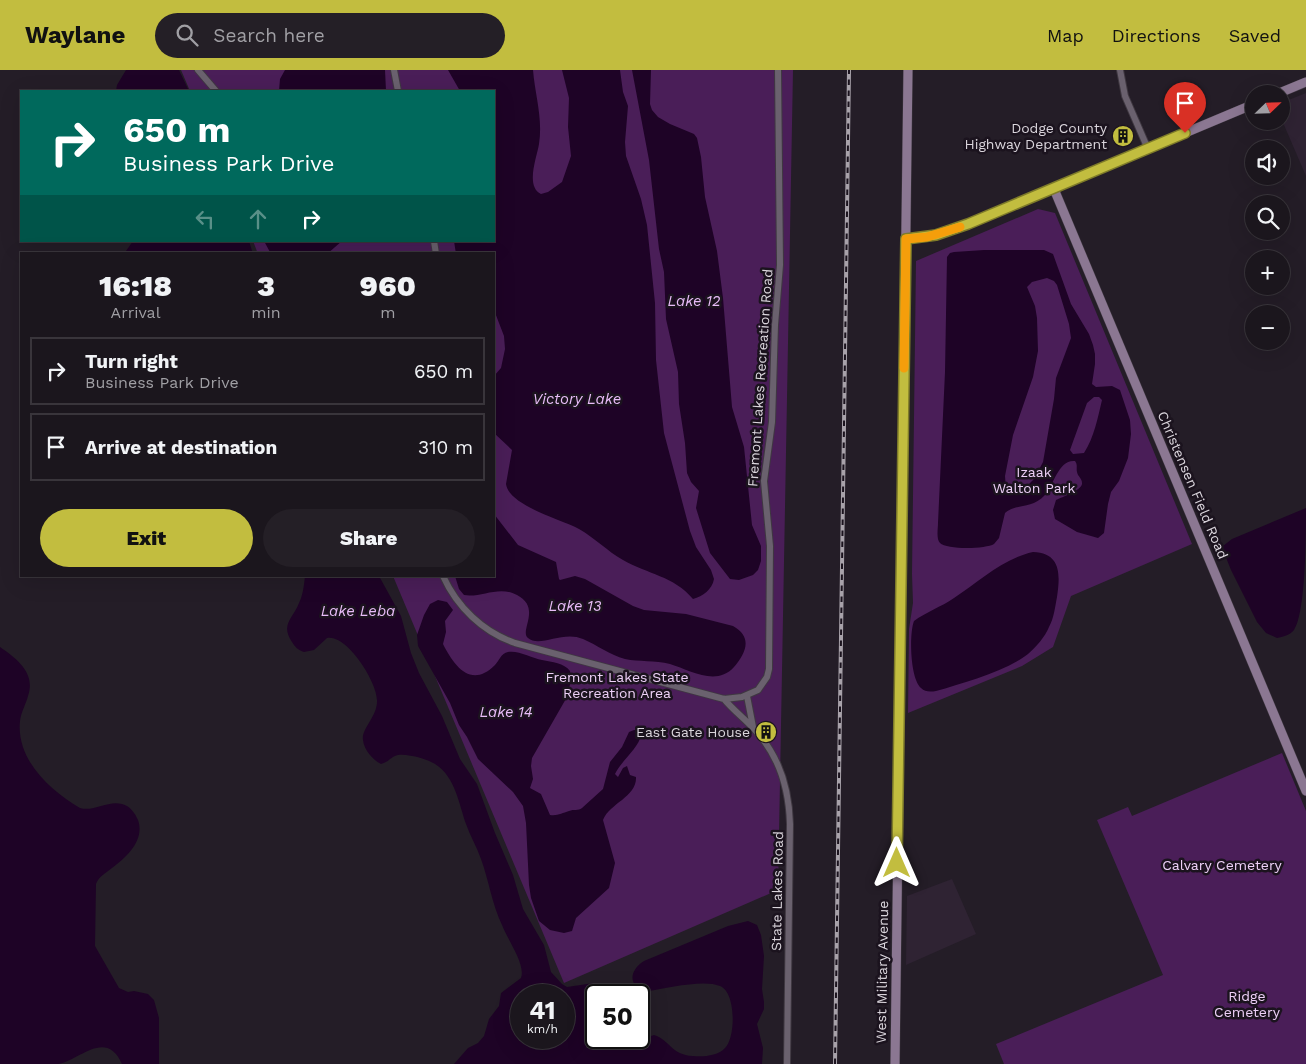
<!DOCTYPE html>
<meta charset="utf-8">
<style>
body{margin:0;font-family:"Work Sans",sans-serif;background:#241f26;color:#f1f3f6;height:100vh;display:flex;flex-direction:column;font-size:19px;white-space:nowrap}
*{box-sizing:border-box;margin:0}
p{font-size:16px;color:#a09fa4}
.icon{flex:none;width:28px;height:28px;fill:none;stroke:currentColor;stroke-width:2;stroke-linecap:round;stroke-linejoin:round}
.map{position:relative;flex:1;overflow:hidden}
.sheet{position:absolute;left:20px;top:182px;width:475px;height:325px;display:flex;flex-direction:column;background:#1b161d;border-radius:0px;box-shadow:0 5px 20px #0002,0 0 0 1px #39353b}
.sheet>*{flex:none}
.hud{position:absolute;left:20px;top:20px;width:475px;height:152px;border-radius:0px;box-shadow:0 5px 20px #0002,0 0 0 1px #39353b;background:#00695c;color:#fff;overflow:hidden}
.needle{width:32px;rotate:67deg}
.fabs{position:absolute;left:1245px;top:15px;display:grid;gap:10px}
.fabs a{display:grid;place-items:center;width:45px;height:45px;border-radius:50%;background:#1b161d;box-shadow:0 5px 20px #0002,0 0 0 1px #39353b;font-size:25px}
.speed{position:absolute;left:510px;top:914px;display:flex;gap:10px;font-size:25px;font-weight:700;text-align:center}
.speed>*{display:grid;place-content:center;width:65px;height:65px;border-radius:50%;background:#1b161d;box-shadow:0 5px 20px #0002,0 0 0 1px #39353b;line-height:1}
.speed small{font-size:12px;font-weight:400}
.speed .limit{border:2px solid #111;border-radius:8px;background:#fff;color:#111}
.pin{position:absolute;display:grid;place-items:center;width:42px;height:42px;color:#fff;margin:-51px -21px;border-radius:50% 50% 50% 0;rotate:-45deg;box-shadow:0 0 5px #0007}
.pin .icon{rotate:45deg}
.me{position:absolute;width:55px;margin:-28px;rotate:0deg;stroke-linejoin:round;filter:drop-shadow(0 0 4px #0008)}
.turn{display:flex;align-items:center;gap:18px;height:105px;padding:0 20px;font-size:22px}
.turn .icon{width:65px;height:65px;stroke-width:2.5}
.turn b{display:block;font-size:35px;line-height:42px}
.lanes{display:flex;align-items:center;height:48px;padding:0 20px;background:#0003;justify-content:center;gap:25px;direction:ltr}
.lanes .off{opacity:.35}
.eta{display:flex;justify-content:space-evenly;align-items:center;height:85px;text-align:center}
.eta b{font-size:30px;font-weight:800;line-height:35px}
.cta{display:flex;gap:10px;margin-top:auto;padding:10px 20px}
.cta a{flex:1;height:58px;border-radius:30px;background:#c2bd3f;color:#111;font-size:20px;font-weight:800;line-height:58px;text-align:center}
.cta a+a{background:#241f26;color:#f1f3f6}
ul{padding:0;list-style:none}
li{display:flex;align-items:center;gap:15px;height:68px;margin:0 10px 8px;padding:0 10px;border:2px solid #39353b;border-radius:0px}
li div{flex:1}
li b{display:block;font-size:19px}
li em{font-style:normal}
header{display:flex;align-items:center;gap:30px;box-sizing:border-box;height:70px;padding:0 25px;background:#c2bd3f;color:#111}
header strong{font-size:24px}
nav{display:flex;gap:28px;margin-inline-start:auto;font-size:18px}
.search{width:350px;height:45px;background:#241f26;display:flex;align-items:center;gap:12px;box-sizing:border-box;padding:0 18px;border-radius:28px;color:#a09fa4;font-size:19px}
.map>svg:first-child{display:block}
.built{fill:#2f2333}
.green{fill:#4a1e58}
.water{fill:#1e0326;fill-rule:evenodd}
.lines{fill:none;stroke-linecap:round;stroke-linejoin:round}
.street-casing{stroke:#3f3841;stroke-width:8}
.secondary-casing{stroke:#3f3841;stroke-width:10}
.street{stroke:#6a616e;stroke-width:6}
.secondary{stroke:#8b7792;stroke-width:9}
.rail-casing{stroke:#a8a2aa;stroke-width:4}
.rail{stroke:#1b131e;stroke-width:2;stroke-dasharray:5.5;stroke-linecap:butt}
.route-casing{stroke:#7e7b29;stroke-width:12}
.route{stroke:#c2bd3f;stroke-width:9}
.slow{stroke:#f59e0b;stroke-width:9}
.labels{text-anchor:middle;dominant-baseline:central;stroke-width:5;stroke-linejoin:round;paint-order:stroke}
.poi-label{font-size:14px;fill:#dad5dc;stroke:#1b131e;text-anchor:end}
.street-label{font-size:14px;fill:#dad5dc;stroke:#1b131e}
.park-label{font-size:14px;fill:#edd0f7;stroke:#1b131e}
.water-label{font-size:15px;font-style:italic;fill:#e8bcf8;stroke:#1b131e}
</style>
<header>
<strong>Waylane</strong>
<div class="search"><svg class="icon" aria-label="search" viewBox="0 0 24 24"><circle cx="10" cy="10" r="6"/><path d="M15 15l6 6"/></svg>Search here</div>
<nav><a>Map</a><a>Directions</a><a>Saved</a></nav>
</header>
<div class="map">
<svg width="1306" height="994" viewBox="0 0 1306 994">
<rect width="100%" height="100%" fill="#241d27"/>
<!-- built -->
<path class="built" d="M1306 23V106L1281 48V33Z
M952 809 976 864 906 895 907 826Z"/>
<!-- green -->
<path class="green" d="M181 0H793L778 820 564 913 393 506H494V184H258L253 171H494V21H190Z
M1038 139 1055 143 1192 474 1071 526 1053 577 1022 596 908 643 909 559 913 533 912 504 916 191Z
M1282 683 1306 741V994H1004L996 974 1163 905 1097 750 1128 737 1132 746Z"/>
<!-- water -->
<path class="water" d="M126 0H179L189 21H116L117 15Z
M285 0H385L386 21H279L280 9Z
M448 0H533C535 25 543 48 539 74 537 87 525 116 541 124L548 122 562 112 571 86 568 57 569 28 562 0H620L623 22 628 36 625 72 626 86 641 129 647 155 655 233 656 290 664 363 690 461 696 477 711 500 714 509C712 520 703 526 693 529 674 506 647 504 623 490 607 481 595 468 579 459 561 449 509 436 506 414L512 380 494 363V306L501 298 505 279 504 266 494 240V184H456L454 171H494V21H460Z
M632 0H651L650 34 652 40 658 47 670 54 694 64 697 68 701 87 705 127 717 181 723 228 732 337 744 377 752 455 761 476V491L758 500 753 505 739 510 730 509 710 483 696 438 699 421 691 412 687 403 685 373 679 334 678 302 666 249 664 202 659 179 649 90Z
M133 171H249L253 184H122L126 181Z
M264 171H342L327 184H271Z
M984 180H1044L1053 184 1071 234 1089 264 1093 275 1095 284V294L1092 314 1096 317 1112 316 1120 320 1130 350 1131 364 1128 388 1119 411 1111 422 1108 434 1104 463 1098 468 1077 462 1055 449 1053 440 1056 430C1062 427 1083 420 1082 413 1082 408 1078 407 1077 402 1076 398 1078 395 1075 391 1059 389 1054 414 1045 425 1031 440 1016 433 1005 443L999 468 994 474C986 479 947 480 940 473 936 469 938 458 938 453L945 302 947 187 950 183 954 182ZM1047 208 1054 211 1057 215 1069 254 1071 268 1056 308 1054 329 1043 392 1034 409 1023 420 1013 422 1006 419 1005 406 1013 365 1033 307 1038 281 1037 248 1035 236 1027 217 1032 212ZM1094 327H1099L1102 330C1098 347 1094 368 1084 383L1073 384 1070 380 1087 333Z
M1306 438C1306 463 1306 543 1294 560 1290 565 1283 567 1277 568L1266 563 1257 552 1231 500 1225 485 1223 476 1232 469Z
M494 444 518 475 556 492 559 509 560 510 575 506 585 509 633 536 644 540 686 544 733 556C753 567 746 583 734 597 716 617 690 600 670 594 655 590 639 592 625 589 610 585 597 575 583 569 563 560 540 578 528 568 519 561 542 538 517 525 499 515 481 528 464 525L459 519 455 506H494Z
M1033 482C1062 483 1060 506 1057 527 1055 537 1054 548 1049 557 1045 567 1036 577 1028 584 1006 601 963 613 936 621 930 622 925 622 921 618 910 608 909 564 914 551 926 542 941 537 954 528 980 511 1002 489 1033 482Z
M305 506H379L401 546 411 583 419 603 442 646 460 689 477 714 495 763 513 805 523 839 544 875 551 902 562 914 567 917 594 913 607 919 612 925H596V968H635L639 970 654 965C670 970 671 985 693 986 703 987 718 986 725 978 736 967 736 922 720 916 704 909 667 918 648 921 628 918 628 901 644 891L728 856 748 851 757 855 761 865 764 886 762 919 764 932V939L757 954 763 978 762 994H454L468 978 478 973 484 966 489 949 499 936 501 923 521 908C526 894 507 869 502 855 492 834 489 811 481 789 477 777 470 766 466 754 459 734 455 706 435 694 427 689 403 682 395 686 389 689 388 692 381 694 373 690 364 680 363 670 361 659 378 646 377 630 377 612 347 564 327 568L314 580 304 582C298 580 295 577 292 572 280 554 293 549 299 533 303 525 304 515 305 506ZM521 925H564V968H521Z
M438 530 447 532 453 540 445 551 446 562 443 574C454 596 471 619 495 595 499 591 501 583 508 582 518 580 532 588 542 590 552 592 564 593 570 601L571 610 567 627 532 688 531 696 533 709 530 718 541 724 550 745C558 746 562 743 569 741 574 739 578 741 582 738L603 719 610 692 622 677 629 662 634 660H637L641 665C639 678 621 691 615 704L618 707 623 698 627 696 630 705 636 707C637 727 610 733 603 750L615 793 609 818 576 848 572 861 564 863 550 860 539 851 531 828 529 815 526 753 523 736 513 722 478 689 467 667 459 655 450 633 418 576 417 565 424 545 430 534Z
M0 577C17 589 36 603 28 626 26 634 21 642 20 651 16 690 50 720 80 738 94 742 108 730 122 734 130 736 135 743 138 750 145 770 127 787 112 798 106 803 99 806 96 814L95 876 119 918 128 922 134 921 148 924 154 930 159 948V994H122C106 958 79 991 58 994 41 994 18 994 0 994Z"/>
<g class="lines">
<!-- street casing -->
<g class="street-casing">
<path id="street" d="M198 0 216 21
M394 0 398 21
M1120 0 1125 26 1148 79
M434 171 436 184
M443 506C457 537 483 562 515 573L724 629 742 627 758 620 767 607 769 599 770 476 764 411 772 352 775 255 780 195 778 0
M747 626 753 657
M724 629C733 640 744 648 754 659 779 685 789 719 790 754L787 994"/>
</g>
<!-- secondary casing -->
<g class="secondary-casing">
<path id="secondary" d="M1277 24 1306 12
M1054 119 1306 721
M906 169 936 165 968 154 1254 34
M895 994 908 0"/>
</g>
<!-- street -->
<use href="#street" class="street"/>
<!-- secondary -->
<use href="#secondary" class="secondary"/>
<!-- rail casing -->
<g class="rail-casing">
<path id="rail" d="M835 994 849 0"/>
</g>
<!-- rail -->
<use href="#rail" class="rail"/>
</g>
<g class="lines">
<!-- route casing -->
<g class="route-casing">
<path id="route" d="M897 793 906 169 936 165 968 154 1185 63"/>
</g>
<!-- route -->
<use href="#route" class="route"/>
<!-- slow -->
<path class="slow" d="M904 298 906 169 927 167 960 157"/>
</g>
<!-- icons -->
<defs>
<g id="building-disc" transform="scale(1.125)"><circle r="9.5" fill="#c2bd3f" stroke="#1b131e"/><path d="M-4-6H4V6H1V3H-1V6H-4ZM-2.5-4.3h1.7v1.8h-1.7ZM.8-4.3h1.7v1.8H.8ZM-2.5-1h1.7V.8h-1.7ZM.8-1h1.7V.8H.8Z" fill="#111"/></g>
</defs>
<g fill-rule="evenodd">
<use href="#building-disc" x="1123" y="66"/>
<use href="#building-disc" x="766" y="662"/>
</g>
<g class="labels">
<!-- poi labels -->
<g class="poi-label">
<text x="1107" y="58">Dodge County<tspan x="1107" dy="16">Highway Department</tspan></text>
<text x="750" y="662">East Gate House</text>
</g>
<!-- street labels -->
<g class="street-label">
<text transform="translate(760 308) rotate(-86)">Fremont Lakes Recreation Road</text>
<text transform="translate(1193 415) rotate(67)">Christensen Field Road</text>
<text transform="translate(777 821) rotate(-89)">State Lakes Road</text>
<text transform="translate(882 902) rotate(-89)">West Military Avenue</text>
</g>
<!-- park labels -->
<g class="park-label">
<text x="1034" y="402">Izaak<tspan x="1034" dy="16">Walton Park</tspan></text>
<text x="617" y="607">Fremont Lakes State<tspan x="617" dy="16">Recreation Area</tspan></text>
<text x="1222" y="795">Calvary Cemetery</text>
<text x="1247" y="926">Ridge<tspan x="1247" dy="16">Cemetery</tspan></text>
</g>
<!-- water labels -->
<g class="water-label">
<text x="694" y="231">Lake 12</text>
<text x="577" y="329">Victory Lake</text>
<text x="575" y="536">Lake 13</text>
<text x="358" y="541">Lake Leba</text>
<text x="506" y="642">Lake 14</text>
</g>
</g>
</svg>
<div class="fabs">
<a><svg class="needle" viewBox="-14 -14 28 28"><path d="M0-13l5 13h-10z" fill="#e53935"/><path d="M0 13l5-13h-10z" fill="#a09fa4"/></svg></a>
<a><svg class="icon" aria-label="sound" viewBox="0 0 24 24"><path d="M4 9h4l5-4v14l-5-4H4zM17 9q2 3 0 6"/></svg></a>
<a><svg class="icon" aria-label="search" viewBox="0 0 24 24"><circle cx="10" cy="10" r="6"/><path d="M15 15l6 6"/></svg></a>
<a>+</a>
<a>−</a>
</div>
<div class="speed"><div>41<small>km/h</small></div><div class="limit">50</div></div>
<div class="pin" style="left:1185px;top:63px;background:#d93025"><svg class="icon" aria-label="arrive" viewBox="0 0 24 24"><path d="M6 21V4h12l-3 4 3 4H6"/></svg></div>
<svg class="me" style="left:897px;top:793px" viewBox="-20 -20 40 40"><path d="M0-17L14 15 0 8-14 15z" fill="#c2bd3f" stroke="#fff" stroke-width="4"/></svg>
<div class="hud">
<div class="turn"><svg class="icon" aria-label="right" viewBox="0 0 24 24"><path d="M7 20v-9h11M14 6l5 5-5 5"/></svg><div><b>650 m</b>Business Park Drive</div></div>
<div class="lanes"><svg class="icon off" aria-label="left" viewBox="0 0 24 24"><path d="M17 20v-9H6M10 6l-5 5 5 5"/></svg><svg class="icon off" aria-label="ahead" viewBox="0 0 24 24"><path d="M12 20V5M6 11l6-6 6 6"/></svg><svg class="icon" aria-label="right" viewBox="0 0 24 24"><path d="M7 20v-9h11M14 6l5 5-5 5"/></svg></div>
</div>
<section class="sheet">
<div class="eta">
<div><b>16:18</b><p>Arrival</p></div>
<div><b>3</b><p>min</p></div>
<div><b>960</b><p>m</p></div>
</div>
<ul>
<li><svg class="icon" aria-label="right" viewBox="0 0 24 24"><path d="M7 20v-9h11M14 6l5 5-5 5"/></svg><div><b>Turn right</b><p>Business Park Drive</p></div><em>650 m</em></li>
<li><svg class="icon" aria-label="arrive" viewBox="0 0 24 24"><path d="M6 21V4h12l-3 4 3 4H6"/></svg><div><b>Arrive at destination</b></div><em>310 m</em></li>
</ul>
<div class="cta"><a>Exit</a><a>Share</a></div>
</section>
</div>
